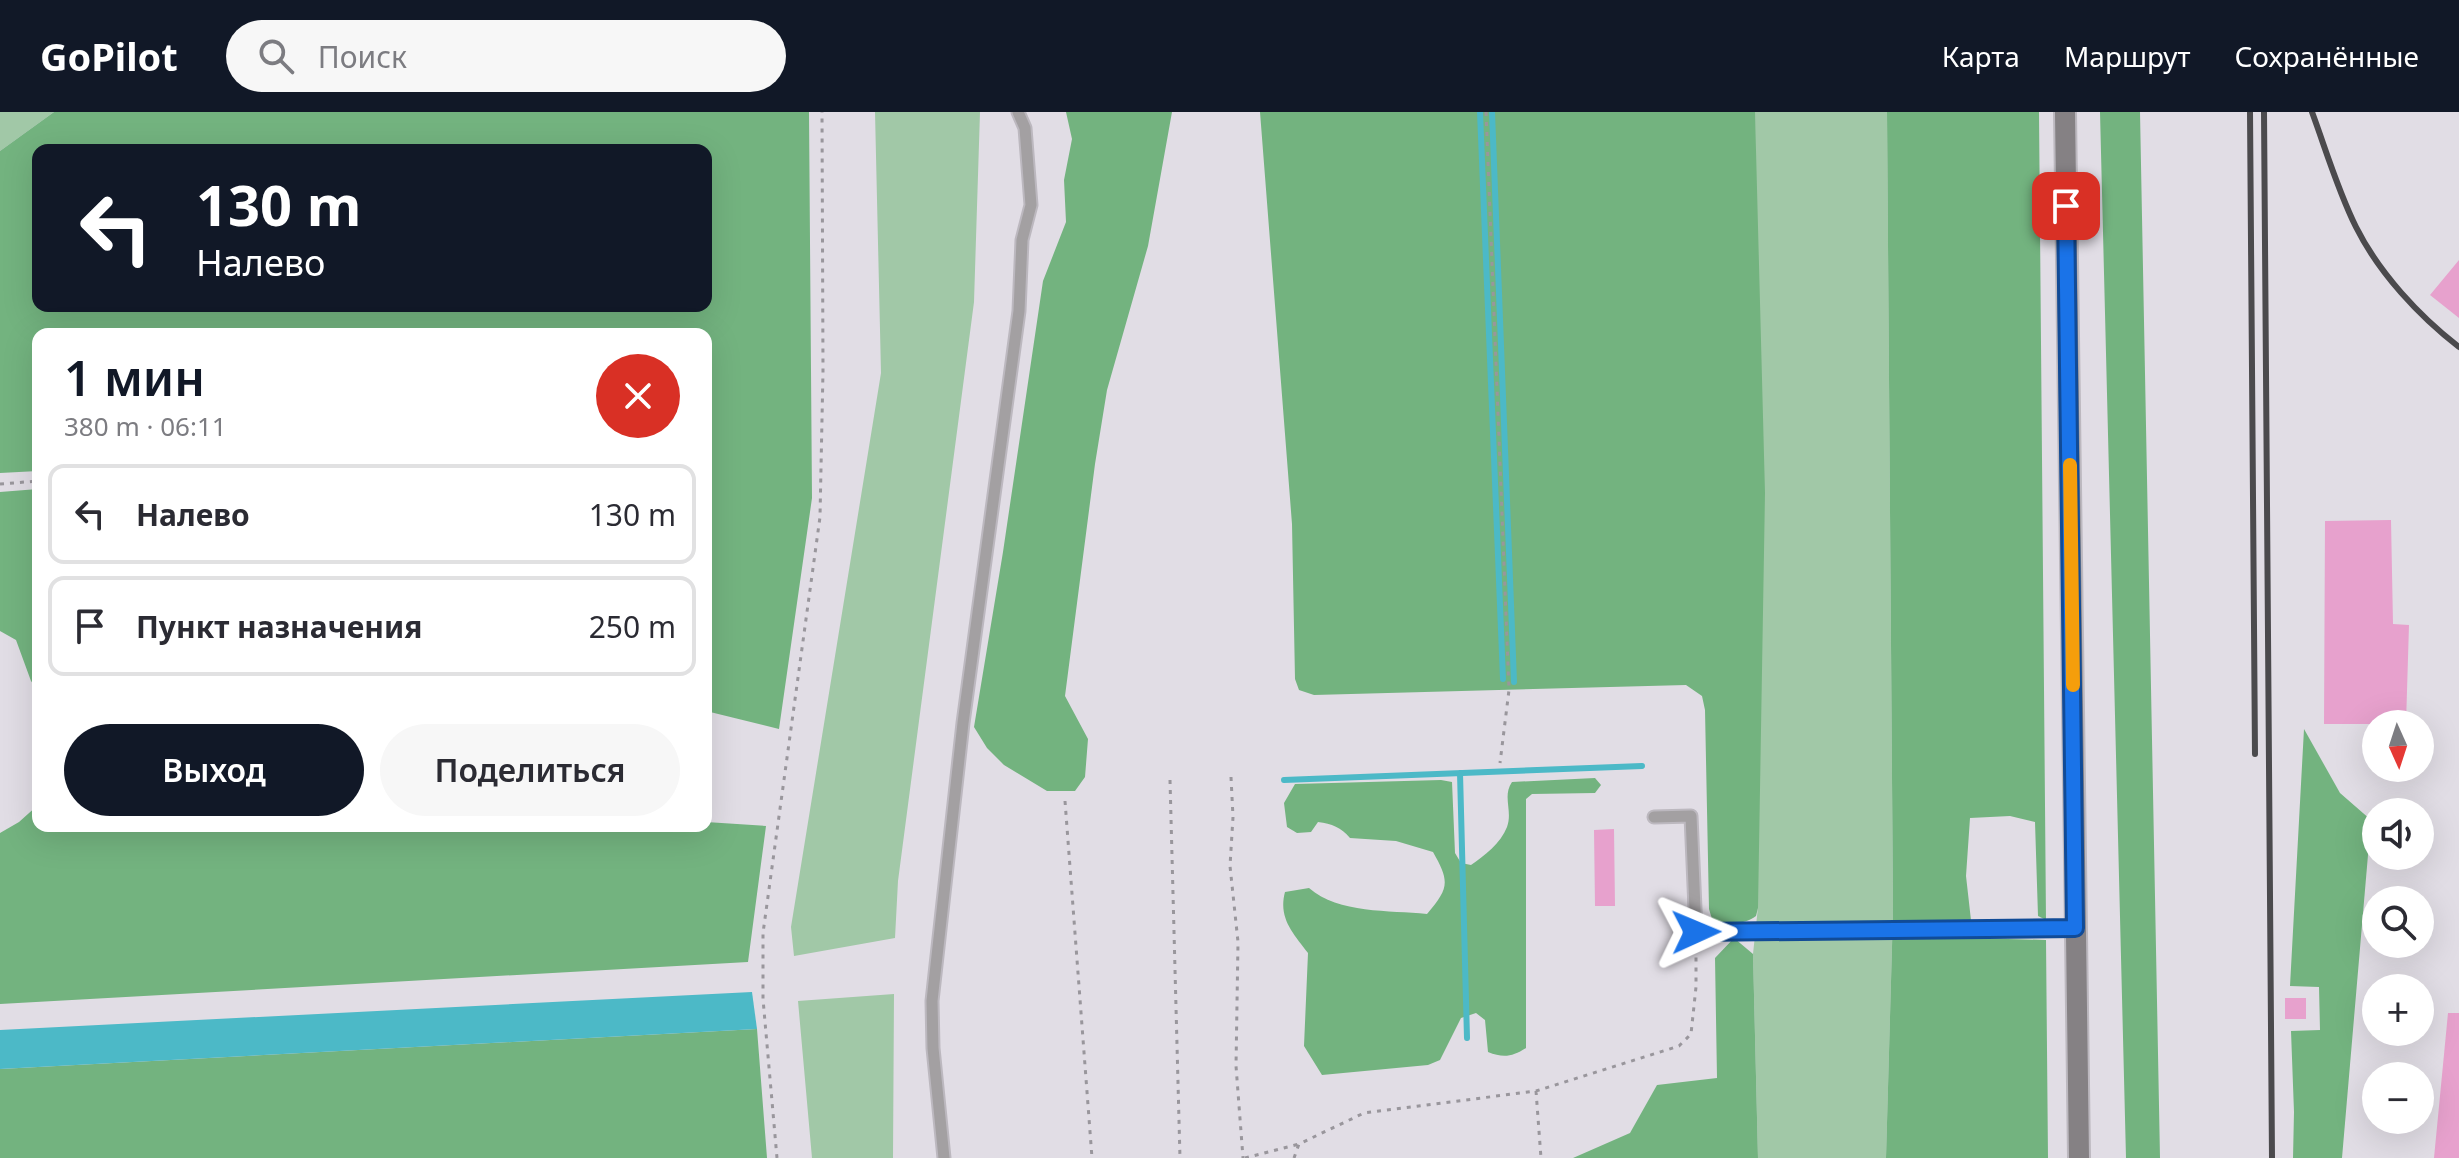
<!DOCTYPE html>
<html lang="ru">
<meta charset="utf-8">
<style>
body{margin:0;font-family:"Noto Sans",sans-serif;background:#f7f7f7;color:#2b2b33;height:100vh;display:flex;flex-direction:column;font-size:30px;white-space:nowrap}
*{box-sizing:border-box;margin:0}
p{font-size:26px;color:#7c7c81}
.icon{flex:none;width:44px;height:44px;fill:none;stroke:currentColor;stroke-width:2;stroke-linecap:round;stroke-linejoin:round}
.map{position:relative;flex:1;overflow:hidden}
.details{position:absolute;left:32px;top:216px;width:680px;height:504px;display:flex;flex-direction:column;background:#fff;border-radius:16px;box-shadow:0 8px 32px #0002}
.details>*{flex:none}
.banner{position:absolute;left:32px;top:32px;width:680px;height:168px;border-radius:16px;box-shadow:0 8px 32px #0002;background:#111827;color:#fff;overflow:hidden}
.needle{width:52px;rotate:177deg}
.fabs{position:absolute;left:2362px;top:598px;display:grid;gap:16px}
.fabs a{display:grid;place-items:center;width:72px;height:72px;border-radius:50%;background:#fff;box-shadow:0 8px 32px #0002;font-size:40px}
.pin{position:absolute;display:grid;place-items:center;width:68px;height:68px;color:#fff;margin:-34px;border-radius:16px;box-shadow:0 4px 12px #0006}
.me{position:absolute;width:88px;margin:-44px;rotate:89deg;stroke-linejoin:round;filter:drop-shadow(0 0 6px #0008)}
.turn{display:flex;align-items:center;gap:28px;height:168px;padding:0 32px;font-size:36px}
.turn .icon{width:104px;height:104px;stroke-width:2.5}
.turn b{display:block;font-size:56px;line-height:68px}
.round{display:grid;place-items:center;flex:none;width:84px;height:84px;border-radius:42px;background:#f7f7f7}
.summary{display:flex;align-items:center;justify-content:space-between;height:136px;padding:0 32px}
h1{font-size:48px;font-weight:600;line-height:60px;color:#111827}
.action{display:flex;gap:16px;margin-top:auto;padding:16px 32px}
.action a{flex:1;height:92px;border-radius:48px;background:#111827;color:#fff;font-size:32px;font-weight:600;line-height:92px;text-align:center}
.action a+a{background:#f7f7f7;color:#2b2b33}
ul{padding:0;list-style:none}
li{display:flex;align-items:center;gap:24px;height:100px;margin:0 16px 12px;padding:0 16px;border:4px solid #e1e1e2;border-radius:16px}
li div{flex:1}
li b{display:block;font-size:30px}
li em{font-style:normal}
header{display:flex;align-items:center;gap:48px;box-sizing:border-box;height:112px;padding:0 40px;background:#111827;color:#fff}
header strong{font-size:38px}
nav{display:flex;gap:44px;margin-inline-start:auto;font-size:28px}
.search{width:560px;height:72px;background:#f7f7f7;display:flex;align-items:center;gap:20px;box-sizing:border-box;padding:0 28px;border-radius:44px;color:#7c7c81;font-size:30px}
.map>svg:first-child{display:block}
.green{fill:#a1c8a7}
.forest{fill:#73b37f;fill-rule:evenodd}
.water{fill:#4cb9c7}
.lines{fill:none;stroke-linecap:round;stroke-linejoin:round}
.stream{stroke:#4cb9c7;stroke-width:6}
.building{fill:#e7a1cd}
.lane-casing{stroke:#bcb8bf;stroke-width:15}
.secondary-casing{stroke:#bcb8bf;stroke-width:24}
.path{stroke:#99969c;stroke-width:3;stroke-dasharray:4 6;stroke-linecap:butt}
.lane{stroke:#a3a0a2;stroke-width:11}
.secondary{stroke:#858184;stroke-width:20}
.rail{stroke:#4b4a4d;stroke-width:6}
.route-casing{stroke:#114b97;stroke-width:20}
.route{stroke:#1a73e8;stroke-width:14}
.slow{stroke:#f59e0b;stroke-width:14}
</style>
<header>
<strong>GoPilot</strong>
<div class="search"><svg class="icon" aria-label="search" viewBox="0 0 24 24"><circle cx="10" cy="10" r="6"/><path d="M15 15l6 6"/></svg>Поиск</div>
<nav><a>Карта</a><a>Маршрут</a><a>Сохранённые</a></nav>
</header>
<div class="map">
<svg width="2459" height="1046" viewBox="0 0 2459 1046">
<rect width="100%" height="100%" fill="#e1dde5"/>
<!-- green -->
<path class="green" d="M0 0H54L0 39Z
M875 0H980L974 190 898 769 895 826 794 844 791 815 881 261Z
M1755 0H1887L1893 799 1886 1046H1758L1753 842 1758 795Z
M894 882 893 1046H812L798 889Z"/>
<!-- forest -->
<path class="forest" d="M54 0H809L812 386 779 617 706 599V222H38V359L0 361V39ZM706 38V194H38V38Z
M1066 0H1172L1148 134 1107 278 1095 352 1065 584 1088 627 1085 665 1075 679H1047L1004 653 987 636 974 615 1003 440 1043 169 1066 110 1064 68 1072 27Z
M1260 0H1755L1765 381 1758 796 1756 804C1744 813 1726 813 1712 807L1709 797 1705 598 1702 584 1686 573 1314 583 1299 578 1295 567 1292 412Z
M1887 0H2039L2046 808 2038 804 2035 710 2010 704 1970 706 1966 764 1973 826 2046 828 2048 1046H1886L1893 799Z
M2100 0H2140L2160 1046H2126Z
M38 377V578L31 569 16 528 0 519V380Z
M2304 617 2340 681 2371 708 2342 1046H2293L2294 1000 2291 919 2320 918 2319 875 2290 874Z
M1595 666 1601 673 1595 681 1532 682 1526 687V936C1512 945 1503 946 1488 940L1485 908 1476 901 1461 906 1440 948 1428 953 1322 963 1304 934 1308 841C1293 821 1278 806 1285 780L1309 776C1339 802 1389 798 1427 802 1449 776 1450 770 1433 740L1396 729 1350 726C1341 715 1332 712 1318 710L1311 720 1297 721 1287 715 1284 691 1295 672 1441 668 1452 670 1455 741 1461 751 1471 753C1484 744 1501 731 1507 715 1513 699 1502 684 1512 670Z
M38 693V714H706V710L766 714 748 850 0 892V721L19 710Z
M1734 826 1753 842 1758 1046H1573L1630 1021 1657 973 1717 966 1715 846Z
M757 917 767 1046H0V957Z"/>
<!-- water -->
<path class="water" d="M752 880 757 917 0 957V918Z"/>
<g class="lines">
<!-- stream -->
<path class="stream" d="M1480 0 1503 567
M1492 0 1514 570
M1460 661 1467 926
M1284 668 1642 654"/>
</g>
<!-- building -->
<path class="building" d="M2459 148V206L2430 183Z
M2391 408 2393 512 2409 513 2406 612H2324L2325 409Z
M1614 717 1615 794H1595L1594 718Z
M2285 886H2306V907H2285Z
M2448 901H2459V1046H2434Z"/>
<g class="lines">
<!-- lane casing -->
<g class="lane-casing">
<path id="lane" d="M1654 705 1691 704 1696 820 2075 816
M944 1046 933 936 932 889 963 611 1019 199 1022 128 1031 93 1025 16 1018 0"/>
</g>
<!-- secondary casing -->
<g class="secondary-casing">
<path id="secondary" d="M2065 0 2079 1046"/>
</g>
<!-- path -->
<path class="path" d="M1486 0 1509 578 1500 651
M0 372 38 369
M1231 665 1233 705 1230 754 1238 830 1236 954 1243 1046
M1170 668 1180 1046
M1065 689 1092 1046
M1536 979 1541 1046
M777 1046 763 887V821L820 405 823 259 822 0
M1245 1046 1299 1032
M1294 1046 1299 1032 1364 1001 1536 979 1679 934 1691 922 1696 875V836"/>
<!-- lane -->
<use href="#lane" class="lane"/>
<!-- secondary -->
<use href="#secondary" class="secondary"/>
<!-- rail -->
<path class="rail" d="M2250 0 2255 642
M2264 0 2272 1046
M2312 0C2326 38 2338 79 2356 115 2379 161 2419 204 2459 235"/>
</g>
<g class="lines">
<!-- route casing -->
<g class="route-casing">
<path id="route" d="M1696 820 2075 816 2066 94"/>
</g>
<!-- route -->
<use href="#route" class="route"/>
<!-- slow -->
<path class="slow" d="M2070 353 2073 573"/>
</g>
</svg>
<div class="fabs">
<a><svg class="needle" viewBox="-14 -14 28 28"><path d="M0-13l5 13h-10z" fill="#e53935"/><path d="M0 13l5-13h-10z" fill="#7c7c81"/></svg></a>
<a><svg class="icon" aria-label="sound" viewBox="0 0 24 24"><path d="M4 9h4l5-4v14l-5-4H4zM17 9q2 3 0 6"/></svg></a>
<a><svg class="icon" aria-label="search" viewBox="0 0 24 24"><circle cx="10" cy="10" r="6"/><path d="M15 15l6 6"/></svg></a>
<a>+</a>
<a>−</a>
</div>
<div class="pin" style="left:2066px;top:94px;background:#d93025"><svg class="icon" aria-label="arrive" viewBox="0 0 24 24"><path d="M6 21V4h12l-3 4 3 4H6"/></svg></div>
<svg class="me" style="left:1696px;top:820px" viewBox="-20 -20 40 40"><path d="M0-17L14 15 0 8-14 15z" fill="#1a73e8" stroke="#fff" stroke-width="4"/></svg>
<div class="banner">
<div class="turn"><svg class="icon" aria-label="left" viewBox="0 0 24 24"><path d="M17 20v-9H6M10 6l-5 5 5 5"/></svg><div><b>130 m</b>Налево</div></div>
</div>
<section class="details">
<div class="summary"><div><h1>1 мин</h1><p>380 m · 06:11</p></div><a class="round" style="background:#d93025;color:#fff"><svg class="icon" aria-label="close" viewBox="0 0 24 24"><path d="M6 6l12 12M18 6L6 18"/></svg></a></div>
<ul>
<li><svg class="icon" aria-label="left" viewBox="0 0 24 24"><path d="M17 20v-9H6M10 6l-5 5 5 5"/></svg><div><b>Налево</b></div><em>130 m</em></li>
<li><svg class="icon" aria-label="arrive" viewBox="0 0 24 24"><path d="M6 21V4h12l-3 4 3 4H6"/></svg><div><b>Пункт назначения</b></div><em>250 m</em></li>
</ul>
<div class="action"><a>Выход</a><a>Поделиться</a></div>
</section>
</div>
